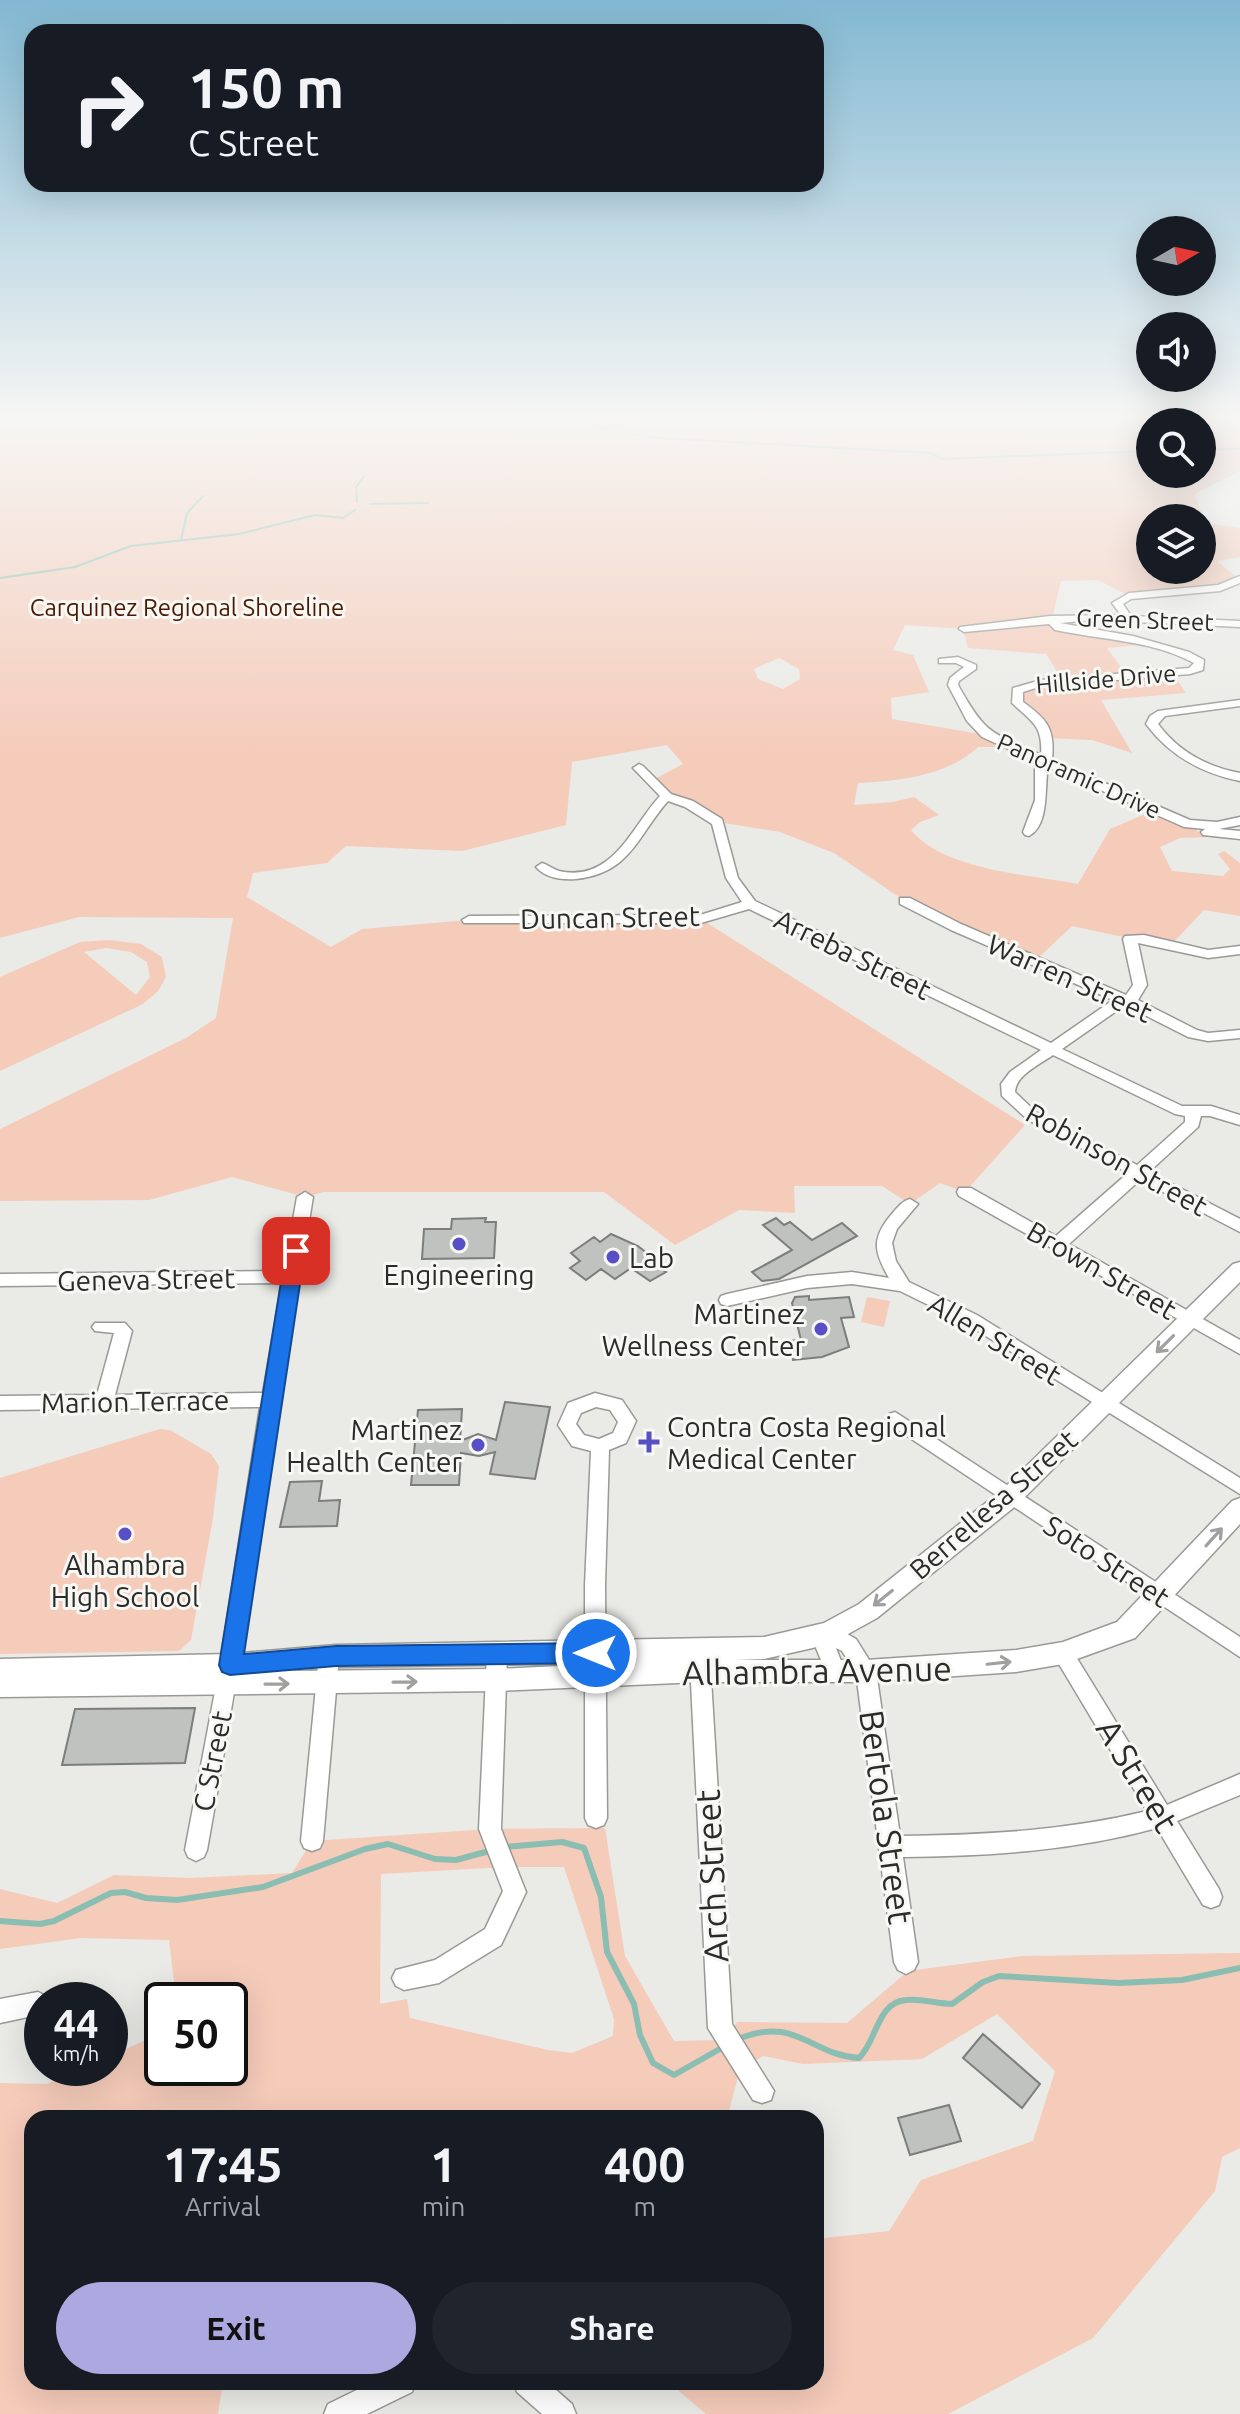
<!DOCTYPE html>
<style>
body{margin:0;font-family:Ubuntu,sans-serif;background:#20242c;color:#f1f3f6;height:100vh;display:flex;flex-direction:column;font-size:30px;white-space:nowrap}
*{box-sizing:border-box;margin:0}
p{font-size:26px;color:#9ea1a6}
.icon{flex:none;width:44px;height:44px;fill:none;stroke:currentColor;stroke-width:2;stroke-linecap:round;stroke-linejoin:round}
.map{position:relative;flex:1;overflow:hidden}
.side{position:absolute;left:24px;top:2110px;width:800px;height:280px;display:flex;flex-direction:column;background:#171b24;border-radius:24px;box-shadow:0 8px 32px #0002}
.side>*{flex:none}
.hud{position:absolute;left:24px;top:24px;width:800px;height:168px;border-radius:24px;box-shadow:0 8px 32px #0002;background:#171b24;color:#f1f3f6;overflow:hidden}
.needle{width:52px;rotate:81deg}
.buttons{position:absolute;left:1136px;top:216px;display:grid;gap:16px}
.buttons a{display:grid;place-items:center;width:80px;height:80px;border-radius:50%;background:#171b24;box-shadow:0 8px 32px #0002;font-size:40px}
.speed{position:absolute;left:24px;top:1982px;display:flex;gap:16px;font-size:40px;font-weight:700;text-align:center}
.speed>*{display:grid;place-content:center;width:104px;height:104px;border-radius:50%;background:#171b24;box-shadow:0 8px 32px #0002;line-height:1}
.speed small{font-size:20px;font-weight:400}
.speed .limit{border:4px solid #111;border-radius:12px;background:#fff;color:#111}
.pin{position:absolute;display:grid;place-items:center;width:68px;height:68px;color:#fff;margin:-34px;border-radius:16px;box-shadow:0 4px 12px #0006}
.me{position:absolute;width:88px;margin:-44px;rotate:270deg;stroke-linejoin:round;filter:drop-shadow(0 0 6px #0008)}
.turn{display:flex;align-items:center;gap:28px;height:168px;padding:0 32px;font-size:36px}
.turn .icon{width:104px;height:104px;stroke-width:2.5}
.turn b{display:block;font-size:56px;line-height:68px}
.eta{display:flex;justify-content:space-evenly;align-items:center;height:136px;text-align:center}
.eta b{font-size:48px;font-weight:600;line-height:56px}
.cta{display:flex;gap:16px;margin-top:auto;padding:16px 32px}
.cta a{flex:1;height:92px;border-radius:48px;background:#aca9e1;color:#111;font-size:32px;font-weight:600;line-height:92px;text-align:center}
.cta a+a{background:#20242c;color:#f1f3f6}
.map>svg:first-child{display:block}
.green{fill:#f5cbba;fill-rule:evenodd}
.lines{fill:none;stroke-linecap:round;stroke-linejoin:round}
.stream-far1{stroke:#8abeb2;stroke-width:2}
.stream{stroke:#8abeb2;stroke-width:6}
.building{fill:#bfc2bf;stroke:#7b7e7b;stroke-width:2}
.minor-casing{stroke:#999996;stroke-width:3}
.major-casing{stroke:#999996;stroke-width:3}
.minor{fill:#fff;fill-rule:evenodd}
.major{fill:#fff;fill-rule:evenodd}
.oneway{stroke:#a0a09f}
.route{fill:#1a73e8;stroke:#114b97;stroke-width:2}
.poi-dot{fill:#584fc7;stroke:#f7f7f4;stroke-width:3}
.labels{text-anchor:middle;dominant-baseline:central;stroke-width:6;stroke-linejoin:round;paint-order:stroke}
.far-park-label{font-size:24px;fill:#4d1800;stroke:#f7f7f4}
.far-street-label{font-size:24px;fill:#2b2b2a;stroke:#f7f7f4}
.street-label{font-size:28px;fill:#2b2b2a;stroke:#f7f7f4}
.poi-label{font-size:28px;fill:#2b2b2a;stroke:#f7f7f4;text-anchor:start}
.near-street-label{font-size:34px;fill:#2b2b2a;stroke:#f7f7f4}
</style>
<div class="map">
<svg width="1240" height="2414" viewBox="0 0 1240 2414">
<rect width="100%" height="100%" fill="#eaeae7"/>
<!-- green -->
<path class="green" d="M0 420H1240V471L1194 494 1206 523 1240 528V557L1217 561 1239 579 1220 588 1129 596 1098 580 1061 581 1051 623 1149 644 1107 648 1128 677 1173 673 1186 693 1101 700 1132 753 1092 740 1048 738 1025 709 1017 690 1063 681 1046 654 968 648 963 629 905 625 893 650 913 655 929 692 891 698 892 719 986 735 1019 747H978C947 776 899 781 858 783L854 805 893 802 914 797 939 815 920 822 911 830C943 870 1030 875 1078 884L1110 829 1155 810 1188 824 1205 837 1180 838 1160 847 1172 871 1223 876 1230 869 1218 854 1224 851 1240 863V916L1204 910 1169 947 1072 926 1036 960 905 901 834 853 780 832 718 822 667 797 653 780 683 764 667 745 572 762 566 825 462 851 346 846 327 863 253 873 247 897 331 947 362 929 469 920 701 919 1025 1125 965 1192 940 1183 910 1204 882 1186H794L795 1213 739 1210 675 1245 604 1192H324L305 1197 232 1177 149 1200 0 1201V1129L186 1038 216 1018 233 918 79 917 0 938ZM1150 422H1202V474H1150ZM1150 518H1202V570H1150ZM779 658 799 669 800 679 783 689 758 679 754 669Z
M109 940 141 944 162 957 166 977 158 991 143 1004 0 1071V977L80 942ZM106 948 131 952 147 962 150 977 136 995 84 952Z
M867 1297 890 1301 884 1327 861 1322Z
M160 1429 170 1430 211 1454 219 1466 213 1518 191 1640 179 1651 0 1654V1478Z
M605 1828 625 1956 674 2041 720 2040 740 2070 727 2118H32V2382H223L218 2414H0V2083L47 2084 83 2068H110V2056L162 2033V2068H230V2000H176L169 1940 81 1938 0 1949V1889L57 1903 114 1875 191 1878 292 1873 312 1841 489 1829ZM505 1867H564L614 2019 613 2036 572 2053 548 2050 410 2018 407 1999 380 2004 381 1874Z
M1240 1953V2148L1222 2157 1215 2191 1093 2338 948 2414H706L668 2382H816V2239L889 2231 921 2180 1033 2141 1055 2071 997 2014 922 2059 803 2064 763 2056 751 2064 731 2032 737 2022 847 2023 908 1971 1021 1956Z"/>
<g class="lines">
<!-- stream-far1 -->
<path class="stream-far1" d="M600 428 659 438 931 453 942 459 1150 451
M1202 450 1240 449
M357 502 356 487 364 476
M370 504 428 503
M181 540 187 513 203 496
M0 578 75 567 131 546 239 534 315 515 343 518 355 510"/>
<!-- stream -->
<path class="stream" d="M506 1847 562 1842 584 1848 601 1897 607 1952 634 2004 640 2035 653 2063 674 2075 725 2046
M0 1921 40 1924 54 1921 111 1893 125 1892 146 1898 177 1900 263 1887 365 1849 388 1844 435 1859 456 1860 489 1851
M736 2040C796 2014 810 2055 859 2058 877 2041 877 2002 906 2000 921 1998 937 2004 952 2004L983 1982 999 1976 1118 1983 1182 1980 1240 1968"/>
</g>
<!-- building -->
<path class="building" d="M486 1218 485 1222H496L494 1258 422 1259 424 1229H451L452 1219Z
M776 1218 784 1225 790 1222 812 1240 842 1223 857 1236 779 1279 762 1281 752 1272 792 1250 763 1225Z
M611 1234 638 1246 662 1265 659 1267 666 1272 650 1281 631 1268 615 1279 601 1269 586 1280 570 1268 580 1261 571 1253 594 1237 600 1242Z
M809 1296V1300L849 1297 854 1317 841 1318 849 1347 822 1357 793 1360 789 1341 801 1340 792 1303 795 1297Z
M505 1402 550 1407 535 1479 490 1474 495 1452 479 1456 461 1453 459 1485H411L418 1410 462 1409 460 1441 478 1434 496 1440Z
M322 1481 319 1501 340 1500 337 1526 280 1527 290 1482Z
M195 1708 185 1763 62 1765 75 1709Z
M983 2034 1040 2084 1022 2108 963 2058Z
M949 2105 961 2141 910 2155 898 2118Z"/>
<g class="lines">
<!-- minor casing -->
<g class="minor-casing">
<path id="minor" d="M1240 576V583L1220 591 1131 599 1123 604 1131 616 1240 621V627L1092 620 1060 623 1133 636 1189 652 1204 660 1203 670 1190 674 1042 686 1023 692V702C1048 720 1055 729 1052 760L1190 820 1217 822 1240 817V825L1219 829 1240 831V839L1203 835 1201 832 1205 829 1184 827 1048 767C1044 786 1050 825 1029 836L1025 835 1023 832 1035 800V769L1039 763 982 737 967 721 948 685 950 678 964 667 956 663H939V659L958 657 976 665V669L959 681 958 685C986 735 990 732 1041 755 1043 725 1032 722 1012 703L1013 688 1041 680 1189 668 1194 663C1151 640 1102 640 1055 630L1049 624 964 632 959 629 960 627 1050 616 1121 615 1112 603 1129 593 1218 585Z
M1240 700V706L1165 716 1158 724C1178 751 1207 767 1240 773V781C1201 773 1170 756 1146 724L1150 716 1158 711Z
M639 764 643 766 671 794 693 801 722 819 738 878 755 901 1051 1043 1113 1000 951 930 900 904V898H910L961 924 1126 995 1133 985 1123 939 1125 936 1144 935 1208 950 1240 946V954L1208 958 1138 943 1147 985 1138 1000 1197 1030 1208 1033 1240 1030V1038L1208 1041 1188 1037 1125 1005 1062 1049 1182 1106H1211L1240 1115V1125L1210 1116H1201L1198 1127 1149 1172 1240 1219V1232L1140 1180 1069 1244 1240 1340V1354L959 1196 957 1192 959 1188H971L1056 1236 1128 1173 1028 1120 1002 1096 1001 1084 1010 1072 1041 1050 749 909 701 923H464L462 920 469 916 700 915 742 902 726 878 712 824 685 807 668 801C637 836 631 873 576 879 561 880 546 878 536 867L542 863C548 865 553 869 559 871 613 883 632 826 660 796L633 768ZM1053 1055 1175 1114 1185 1116V1122L1137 1165 1038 1114 1015 1092C1016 1075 1039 1065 1053 1055Z
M305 1192 313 1197C277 1415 246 1633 207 1850L204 1857 196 1861 188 1857 185 1850 220 1665 260 1407 0 1410V1396L97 1395 114 1333 95 1331 92 1327 95 1323H125L132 1331 115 1395 263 1393 282 1283 0 1286V1274L284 1271 297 1197Z
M910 1199 918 1204 897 1229 892 1243 896 1261 909 1282 977 1315 1240 1478V1494L965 1323 900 1291 852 1284 807 1288 727 1306 721 1304 719 1300 721 1296 727 1294 807 1276 852 1272 889 1278C874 1252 871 1239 891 1215 897 1208 902 1201 910 1199Z
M595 1393 622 1400 636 1421 626 1443 609 1450 605 1585 607 1818 604 1825 596 1828 588 1825 585 1818V1585L591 1451 572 1446 558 1425 568 1403ZM596 1407 610 1410 618 1422 613 1433 599 1439 584 1435 576 1424 581 1413Z
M895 1412 1240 1637V1657L889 1424 886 1419 889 1414Z
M830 1624 856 1639 876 1671 900 1836C983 1835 1065 1831 1147 1811L1056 1659 1053 1653 1056 1647 1063 1644 1070 1647 1167 1805 1240 1774V1795L1177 1821 1219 1889 1222 1897 1219 1905 1211 1908 1203 1905 1157 1828C1073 1851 989 1856 903 1857L918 1962 914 1970 906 1974 898 1970 894 1962 856 1673 842 1651 836 1648 845 1671 842 1677 835 1680 828 1677 816 1648 823 1627Z
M497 1644 504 1647 507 1653 501 1829 526 1892 501 1945 439 1983 404 1990 396 1986 392 1978 396 1970 435 1960 485 1929 503 1891 479 1829 487 1653 490 1647Z
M329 1647 336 1650 339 1656 323 1841 320 1848 312 1851 304 1848 301 1841 319 1656 322 1650Z
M700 1653 707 1656 710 1662 732 2024 774 2091 771 2100 762 2103 753 2100 708 2028 690 1662 693 1656Z
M38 1992 46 1996 48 2000H42V2014L0 2023V1999Z
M373 2382H416L412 2392 367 2414H324L328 2404Z
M513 2382H547L572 2404 576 2414H542L517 2392Z"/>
</g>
<!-- major casing -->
<g class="major-casing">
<path id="major" d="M1240 1262V1282L1018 1504 877 1618 830 1644 764 1659 735 1660H866L1016 1650 1063 1642 1117 1622 1232 1501 1240 1498V1524L1135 1638 1063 1664 1016 1672 866 1682H700L496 1691 0 1697V1659L230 1654 336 1645 764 1637 824 1623 859 1604 1002 1490 1233 1264ZM624 1663 496 1669 287 1671 336 1667Z"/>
</g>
<!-- minor -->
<use href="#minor" class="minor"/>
<!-- major -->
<use href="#major" class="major"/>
</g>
<!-- one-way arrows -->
<defs><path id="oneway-shaft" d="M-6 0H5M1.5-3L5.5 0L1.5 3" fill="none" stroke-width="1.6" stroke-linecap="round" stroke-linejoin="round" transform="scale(2)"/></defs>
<g class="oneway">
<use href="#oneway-shaft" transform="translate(1165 1344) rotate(135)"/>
<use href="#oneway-shaft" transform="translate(1214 1537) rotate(-48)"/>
<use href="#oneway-shaft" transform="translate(883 1598) rotate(141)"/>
<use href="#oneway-shaft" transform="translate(999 1663) rotate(-6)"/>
<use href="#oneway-shaft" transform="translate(405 1682) rotate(-1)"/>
<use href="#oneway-shaft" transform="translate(277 1684) rotate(-1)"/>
</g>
<!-- sky -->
<linearGradient id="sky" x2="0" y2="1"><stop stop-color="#82b8d2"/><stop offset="0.55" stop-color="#f6f6f4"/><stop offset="1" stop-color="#f6f6f4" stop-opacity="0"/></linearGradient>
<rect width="1240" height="758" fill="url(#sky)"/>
<!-- route -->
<path class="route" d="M296 1244 305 1251 244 1654 336 1646 596 1643 604 1646 607 1653 604 1660 596 1663 336 1666 230 1675 222 1672 219 1665 286 1251Z"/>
<!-- markers -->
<g class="poi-dot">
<circle cx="459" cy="1244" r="8"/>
<circle cx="613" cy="1257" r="8"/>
<circle cx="821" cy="1329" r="8"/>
<path d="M645 1430h8v8h8v8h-8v8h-8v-8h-8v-8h8z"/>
<circle cx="478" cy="1445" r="8"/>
<circle cx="125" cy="1534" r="8"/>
</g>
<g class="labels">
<!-- far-park labels -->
<g class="far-park-label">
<text x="187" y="607">Carquinez Regional Shoreline</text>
</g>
<!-- far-street labels -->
<g class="far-street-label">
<text transform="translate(1145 620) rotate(2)">Green Street</text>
<text transform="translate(1106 679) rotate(-5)">Hillside Drive</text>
<text transform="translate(1079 776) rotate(24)">Panoramic Drive</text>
</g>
<!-- street labels -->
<g class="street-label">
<text transform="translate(610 917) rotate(-1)">Duncan Street</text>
<text transform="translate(853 954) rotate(26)">Arreba Street</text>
<text transform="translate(1070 978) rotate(24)">Warren Street</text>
<text transform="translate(1117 1159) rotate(29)">Robinson Street</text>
<text transform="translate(1102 1270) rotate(30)">Brown Street</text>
<text transform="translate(146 1279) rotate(-1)">Geneva Street</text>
<text transform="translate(995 1339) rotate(31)">Allen Street</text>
<text transform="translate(135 1401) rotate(-1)">Marion Terrace</text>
<text transform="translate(993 1504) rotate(-41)">Berrellesa Street</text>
<text transform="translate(1107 1561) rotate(33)">Soto Street</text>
<text transform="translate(212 1761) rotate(-79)">C Street</text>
</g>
<!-- poi labels -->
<g class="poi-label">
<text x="629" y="1257">Lab</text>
<text x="459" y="1274" text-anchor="middle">Engineering</text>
<text x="805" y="1313" text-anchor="end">Martinez<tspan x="805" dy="32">Wellness Center</tspan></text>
<text x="667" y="1426">Contra Costa Regional<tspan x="667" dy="32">Medical Center</tspan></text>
<text x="462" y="1429" text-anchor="end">Martinez<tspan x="462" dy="32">Health Center</tspan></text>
<text x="125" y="1564" text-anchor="middle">Alhambra<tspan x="125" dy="32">High School</tspan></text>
</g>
<!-- near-street labels -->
<g class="near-street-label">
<text transform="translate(817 1670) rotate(-1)">Alhambra Avenue</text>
<text transform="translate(1138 1775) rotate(59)">A Street</text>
<text transform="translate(887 1817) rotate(82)">Bertola Street</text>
<text transform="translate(711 1876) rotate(-93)">Arch Street</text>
</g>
</g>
</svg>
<div class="buttons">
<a><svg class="needle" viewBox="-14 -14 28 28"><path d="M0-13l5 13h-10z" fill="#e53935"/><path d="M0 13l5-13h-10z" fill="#9ea1a6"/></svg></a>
<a><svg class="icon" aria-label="sound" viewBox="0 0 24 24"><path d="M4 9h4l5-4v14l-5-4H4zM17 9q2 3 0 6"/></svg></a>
<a><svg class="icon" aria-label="search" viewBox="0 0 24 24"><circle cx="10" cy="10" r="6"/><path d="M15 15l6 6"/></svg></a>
<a><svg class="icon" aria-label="layers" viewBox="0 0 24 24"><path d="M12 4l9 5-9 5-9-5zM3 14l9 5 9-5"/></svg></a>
</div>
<div class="speed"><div>44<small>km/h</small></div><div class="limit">50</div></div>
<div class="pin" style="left:296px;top:1251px;background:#d93025"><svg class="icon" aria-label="arrive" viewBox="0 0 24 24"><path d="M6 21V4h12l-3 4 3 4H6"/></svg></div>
<svg class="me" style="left:596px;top:1653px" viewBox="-20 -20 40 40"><circle r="17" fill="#1a73e8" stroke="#fff" stroke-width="3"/><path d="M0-11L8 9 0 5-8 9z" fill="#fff"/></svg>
<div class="hud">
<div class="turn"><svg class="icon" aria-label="right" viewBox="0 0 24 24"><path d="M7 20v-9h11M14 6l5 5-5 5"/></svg><div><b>150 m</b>C Street</div></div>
</div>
<section class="side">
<div class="eta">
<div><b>17:45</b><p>Arrival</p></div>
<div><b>1</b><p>min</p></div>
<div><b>400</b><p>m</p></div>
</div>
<div class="cta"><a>Exit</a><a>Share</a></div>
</section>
</div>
